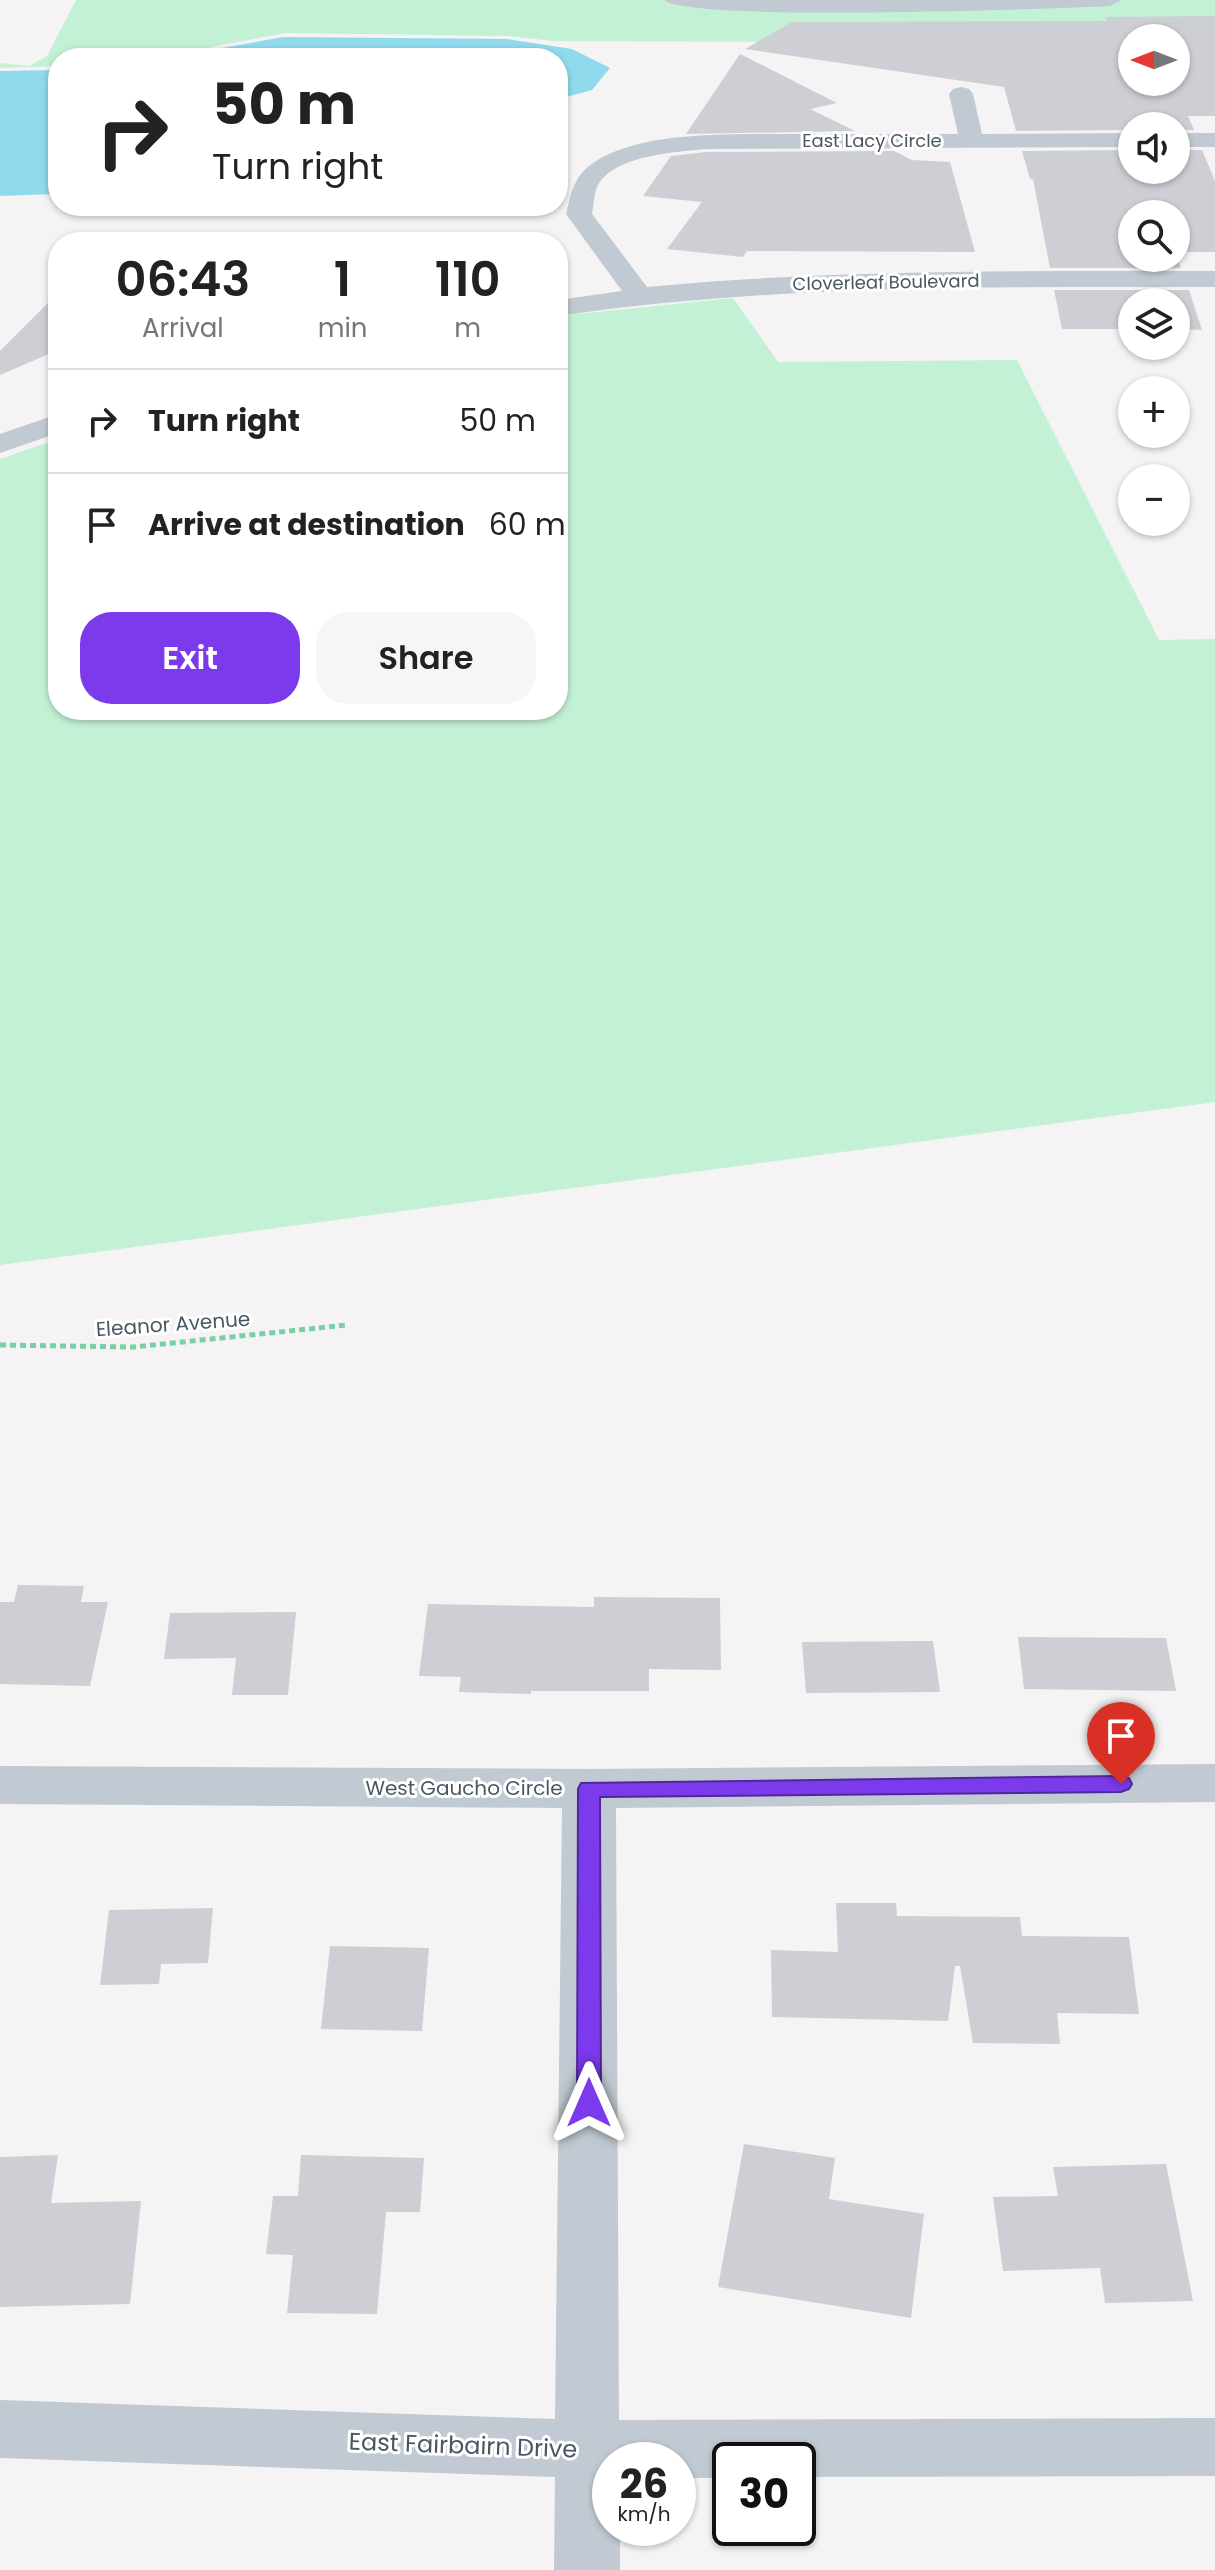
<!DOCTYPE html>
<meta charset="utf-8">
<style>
body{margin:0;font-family:Poppins,sans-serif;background:#f6f6f6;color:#222;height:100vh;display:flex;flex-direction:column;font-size:30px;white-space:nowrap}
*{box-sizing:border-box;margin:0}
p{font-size:26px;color:#767676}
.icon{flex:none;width:44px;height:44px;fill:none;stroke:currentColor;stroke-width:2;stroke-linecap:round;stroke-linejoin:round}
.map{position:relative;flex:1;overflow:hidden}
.panel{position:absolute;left:48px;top:232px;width:520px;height:488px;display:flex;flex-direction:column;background:#fff;border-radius:32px;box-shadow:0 2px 6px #0004}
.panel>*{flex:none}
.guide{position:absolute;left:48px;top:48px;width:520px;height:168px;border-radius:32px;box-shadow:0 2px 6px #0004;background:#fff;color:#222;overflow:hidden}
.needle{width:52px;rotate:270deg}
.buttons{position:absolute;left:1118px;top:24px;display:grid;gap:16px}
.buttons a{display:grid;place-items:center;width:72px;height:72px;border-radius:50%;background:#fff;box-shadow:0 2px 6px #0004;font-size:40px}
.speed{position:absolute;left:592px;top:2442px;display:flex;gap:16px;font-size:40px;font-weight:700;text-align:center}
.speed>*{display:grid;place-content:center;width:104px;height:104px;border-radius:50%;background:#fff;box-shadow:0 2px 6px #0004;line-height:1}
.speed small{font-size:20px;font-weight:400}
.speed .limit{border:4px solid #111;border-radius:12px;background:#fff;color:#111}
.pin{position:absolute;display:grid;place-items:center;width:68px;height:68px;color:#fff;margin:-82px -34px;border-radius:50% 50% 50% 0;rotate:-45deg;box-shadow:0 0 8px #0007}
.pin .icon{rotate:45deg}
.me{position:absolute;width:88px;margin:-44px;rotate:0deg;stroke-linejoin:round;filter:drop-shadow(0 0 6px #0008)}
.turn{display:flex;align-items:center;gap:28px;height:168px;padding:0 32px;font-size:36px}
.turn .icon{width:104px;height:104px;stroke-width:2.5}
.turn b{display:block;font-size:56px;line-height:68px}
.eta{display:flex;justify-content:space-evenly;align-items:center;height:136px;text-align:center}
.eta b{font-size:48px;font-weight:600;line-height:56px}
.primary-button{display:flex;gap:16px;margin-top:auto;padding:16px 32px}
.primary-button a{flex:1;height:92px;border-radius:32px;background:#7c3aed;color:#fff;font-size:32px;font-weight:600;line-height:92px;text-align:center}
.primary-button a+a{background:#f6f6f6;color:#222}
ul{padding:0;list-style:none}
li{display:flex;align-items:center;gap:24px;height:104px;padding:0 32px;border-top:2px solid #e0e0e0}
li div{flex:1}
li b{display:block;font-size:30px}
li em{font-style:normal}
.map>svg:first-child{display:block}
.green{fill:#c3f1d5}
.water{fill:#90daee}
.building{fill:#cdcfd5;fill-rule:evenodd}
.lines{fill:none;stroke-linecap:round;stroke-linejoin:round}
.path{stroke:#7ad0a6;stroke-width:5;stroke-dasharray:6 4;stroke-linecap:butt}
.minor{fill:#c1cad2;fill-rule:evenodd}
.route{fill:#7c3aed;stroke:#51269a;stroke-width:2}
.labels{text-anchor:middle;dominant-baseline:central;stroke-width:6;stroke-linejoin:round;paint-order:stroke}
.far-street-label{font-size:18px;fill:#4a5661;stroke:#fff}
.street-label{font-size:20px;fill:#4a5661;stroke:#fff}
.near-street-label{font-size:24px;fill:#4a5661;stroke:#fff}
</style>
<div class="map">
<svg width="1215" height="2570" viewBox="0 0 1215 2570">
<rect width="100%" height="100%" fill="#f5f3f3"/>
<!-- green -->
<path class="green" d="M76 0H1215V42L1176 38 852 42 553 41 507 36 285 33 211 47 179 58H58V66L0 68V63L29 66 47 56Z
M733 298 778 362 1017 360 1159 640 1215 639V1102L0 1265V459L58 439V710H558V316Z"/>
<!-- water -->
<path class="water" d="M283 37 507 39 572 49 610 68 592 90 558 99V58H193L217 49Z
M58 70V194L0 196V71Z"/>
<!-- building -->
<path class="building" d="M1215 16V116H1188L1194 130H1176V126H1132V130L1016 131 1004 87 745 49 792 22 1107 21 1105 17ZM1132 38H1176V82H1132Z
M740 54 837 103 810 109 855 131 686 134Z
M1132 150V170H1176V150H1202L1215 181V252H1176V214H1132V258H1176V254L1181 268H1050L1033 179H1030L1022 151Z
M894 151 912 160 950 162 975 252 747 251 743 257 667 249 702 202 643 196 671 156 706 152Z
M1054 290H1189L1202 330 1176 329V302H1132V329H1062Z
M58 293V350L0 375V351Z
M18 1585 84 1586 81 1602H108L90 1686 0 1684V1602H14Z
M594 1597 720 1598 721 1670 649 1669V1691H531V1694L459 1692 461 1677 419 1676 428 1604 594 1607Z
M296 1612 288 1695H232L236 1658 164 1659 170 1613Z
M1018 1637 1166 1638 1176 1691 1024 1689Z
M933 1641 940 1692 806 1693 802 1642Z
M836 1903H896L897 1916 1020 1917 1022 1936 1129 1937 1139 2014 1057 2013 1060 2044 973 2043 960 1966H955L948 2021 772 2017 771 1950 838 1952Z
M213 1908 208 1963 161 1964 159 1984 100 1985 109 1910Z
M330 1946 429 1948 422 2031 321 2029Z
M744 2144 835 2158 829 2199 924 2214 911 2318 718 2287Z
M58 2155 51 2203 141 2201 130 2304 0 2307V2157Z
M301 2155 424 2158 420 2212H386L377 2314 287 2313 293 2255 266 2254 273 2196H298Z
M1166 2164 1193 2301 1105 2303 1100 2268 1003 2271 993 2197 1058 2196 1053 2167Z"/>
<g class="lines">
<!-- path -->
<path class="path" d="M0 1345 134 1347 347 1325"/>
<!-- minor -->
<path class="minor" d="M665 0H1121L1110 6C1058 9 683 22 665 0Z
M961 87 969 89 973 94 982 134 1132 133V147L706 149C676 152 618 155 599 183 594 191 594 204 592 214L647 287C836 269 1025 271 1215 271V287C995 287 776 284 558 316V300L622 291 566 214C571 195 573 179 589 166 638 127 750 135 811 134 860 134 909 134 958 134L949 94 953 89Z
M1176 133H1215V147H1176Z
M58 414V433L0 453V434Z
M1215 1764V1802L616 1808 619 2420 1215 2418V2476L798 2477V2460H730V2478H678V2460H610V2528H620V2570H554L555 2477 0 2458V2400L555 2419 562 1808 0 1804V1766L589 1769Z"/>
</g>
<!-- route -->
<path class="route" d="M1121 1776 1129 1778 1132 1784 1129 1789 1121 1792 600 1797 601 2103 597 2110 589 2113 580 2110 577 2103 578 1789 581 1783Z"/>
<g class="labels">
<!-- far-street labels -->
<g class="far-street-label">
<text x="872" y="140">East Lacy Circle</text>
<text transform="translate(886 282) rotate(-1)">Cloverleaf Boulevard</text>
</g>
<!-- street labels -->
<g class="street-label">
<text transform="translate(173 1324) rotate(-4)">Eleanor Avenue</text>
<text x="464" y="1788">West Gaucho Circle</text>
</g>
<!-- near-street labels -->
<g class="near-street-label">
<text transform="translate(463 2445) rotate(2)">East Fairbairn Drive</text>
</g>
</g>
</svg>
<div class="buttons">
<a><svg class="needle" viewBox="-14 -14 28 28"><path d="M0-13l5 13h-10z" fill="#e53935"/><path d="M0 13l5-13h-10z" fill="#767676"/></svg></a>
<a><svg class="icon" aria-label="sound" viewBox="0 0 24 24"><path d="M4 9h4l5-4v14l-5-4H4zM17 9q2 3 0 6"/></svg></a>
<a><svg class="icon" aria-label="search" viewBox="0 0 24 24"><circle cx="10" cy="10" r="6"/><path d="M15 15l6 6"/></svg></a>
<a><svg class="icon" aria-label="layers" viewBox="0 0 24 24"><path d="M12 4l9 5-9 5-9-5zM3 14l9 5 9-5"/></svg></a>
<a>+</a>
<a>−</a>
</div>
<div class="speed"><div>26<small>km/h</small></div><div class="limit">30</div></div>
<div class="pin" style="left:1121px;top:1784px;background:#d93025"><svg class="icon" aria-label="arrive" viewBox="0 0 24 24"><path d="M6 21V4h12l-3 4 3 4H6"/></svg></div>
<svg class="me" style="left:589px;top:2103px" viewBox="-20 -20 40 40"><path d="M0-17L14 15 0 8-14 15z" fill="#7c3aed" stroke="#fff" stroke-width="4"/></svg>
<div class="guide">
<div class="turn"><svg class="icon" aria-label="right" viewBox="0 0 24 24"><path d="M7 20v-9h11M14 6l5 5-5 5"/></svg><div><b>50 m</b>Turn right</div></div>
</div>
<section class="panel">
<div class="eta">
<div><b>06:43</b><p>Arrival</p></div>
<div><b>1</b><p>min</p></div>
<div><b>110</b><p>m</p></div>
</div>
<ul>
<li><svg class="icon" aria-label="right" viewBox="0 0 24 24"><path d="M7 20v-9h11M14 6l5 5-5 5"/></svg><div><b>Turn right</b></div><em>50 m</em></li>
<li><svg class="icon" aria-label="arrive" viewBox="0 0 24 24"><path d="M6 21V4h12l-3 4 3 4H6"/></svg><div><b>Arrive at destination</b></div><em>60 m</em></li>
</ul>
<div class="primary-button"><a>Exit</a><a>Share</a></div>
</section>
</div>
